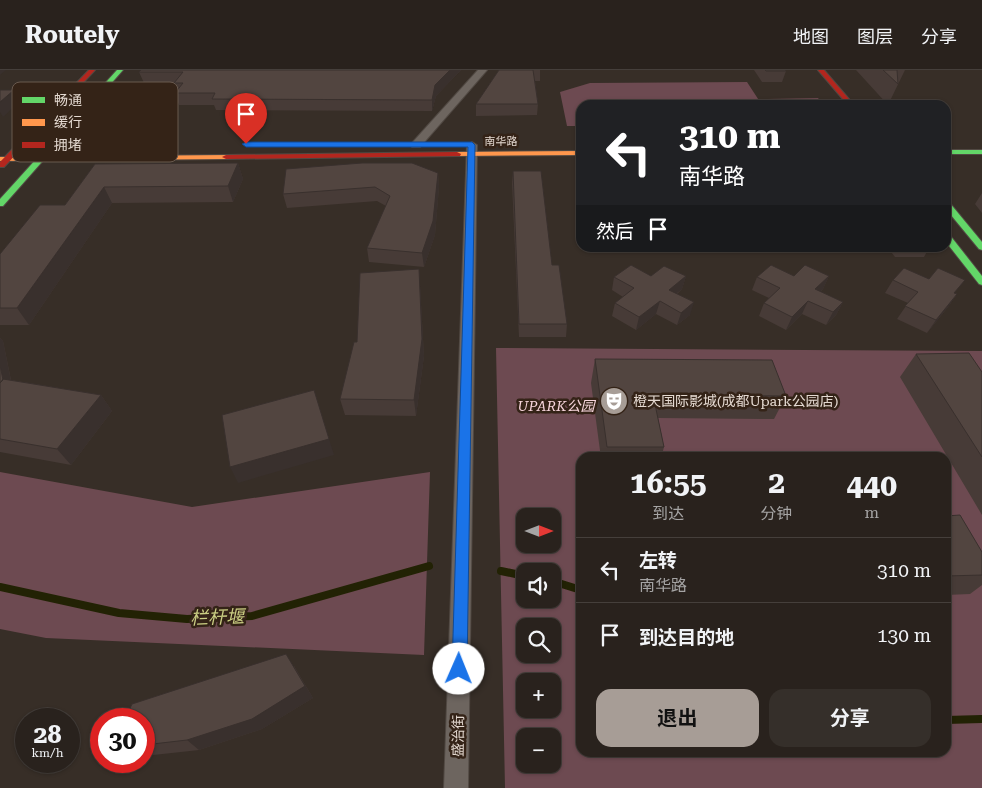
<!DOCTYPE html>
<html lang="zh">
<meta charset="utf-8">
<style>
body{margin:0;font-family:"Roboto Serif","Noto Sans SC",serif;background:#352f2a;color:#f1f3f6;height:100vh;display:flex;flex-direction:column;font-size:19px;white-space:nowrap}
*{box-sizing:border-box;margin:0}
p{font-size:16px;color:#a5a4a4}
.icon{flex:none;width:28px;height:28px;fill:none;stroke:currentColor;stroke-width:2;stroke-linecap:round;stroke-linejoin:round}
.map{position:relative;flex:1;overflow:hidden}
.drawer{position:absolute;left:576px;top:382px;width:375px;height:305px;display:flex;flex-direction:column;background:#29221d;border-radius:15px;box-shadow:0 1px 4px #0004,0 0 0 1px #453f3b}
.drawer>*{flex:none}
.guide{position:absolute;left:576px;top:30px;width:375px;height:152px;border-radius:15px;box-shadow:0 1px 4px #0004,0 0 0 1px #453f3b;background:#202124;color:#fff;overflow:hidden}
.needle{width:32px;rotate:90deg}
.fabs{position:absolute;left:516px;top:438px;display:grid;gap:10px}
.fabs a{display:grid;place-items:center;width:45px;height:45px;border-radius:10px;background:#29221d;box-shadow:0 1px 4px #0004,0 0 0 1px #453f3b;font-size:25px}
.speed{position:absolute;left:15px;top:638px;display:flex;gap:10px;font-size:25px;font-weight:700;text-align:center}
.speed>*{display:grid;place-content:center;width:65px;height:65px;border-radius:50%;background:#29221d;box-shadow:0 1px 4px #0004,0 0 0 1px #453f3b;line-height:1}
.speed small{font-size:12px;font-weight:400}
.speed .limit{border:8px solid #d22;background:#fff;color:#111}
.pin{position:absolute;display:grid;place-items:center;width:42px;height:42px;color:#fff;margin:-51px -21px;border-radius:50% 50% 50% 0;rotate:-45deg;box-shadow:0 0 5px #0007}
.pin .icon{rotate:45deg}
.me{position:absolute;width:55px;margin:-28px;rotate:1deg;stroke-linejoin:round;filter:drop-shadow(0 0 4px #0008)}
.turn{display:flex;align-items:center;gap:18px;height:105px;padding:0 20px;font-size:22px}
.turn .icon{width:65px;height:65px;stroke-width:2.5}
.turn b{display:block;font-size:35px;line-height:42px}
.then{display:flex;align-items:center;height:48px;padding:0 20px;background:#0003;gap:10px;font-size:19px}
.eta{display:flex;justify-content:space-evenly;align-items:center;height:85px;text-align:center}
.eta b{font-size:30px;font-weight:700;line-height:35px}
.primary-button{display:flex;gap:10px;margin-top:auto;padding:10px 20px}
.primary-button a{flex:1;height:58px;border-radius:15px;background:#a79d96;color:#111;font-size:20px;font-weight:700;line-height:58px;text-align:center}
.primary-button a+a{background:#352f2a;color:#f1f3f6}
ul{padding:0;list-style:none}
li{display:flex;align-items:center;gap:15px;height:65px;padding:0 20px;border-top:1px solid #453f3b}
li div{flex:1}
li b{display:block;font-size:19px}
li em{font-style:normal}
header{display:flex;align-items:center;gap:30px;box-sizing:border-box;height:70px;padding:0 25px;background:#29221d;border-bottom:1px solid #453f3b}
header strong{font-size:24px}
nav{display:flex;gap:28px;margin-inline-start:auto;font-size:18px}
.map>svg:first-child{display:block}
.green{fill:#6d4a51;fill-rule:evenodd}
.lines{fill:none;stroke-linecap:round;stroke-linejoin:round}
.stream{stroke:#222204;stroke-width:8}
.street-casing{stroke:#514943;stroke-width:2}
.fast-casing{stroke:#514943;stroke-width:2}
.slow-casing{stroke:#514943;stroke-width:2}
.jam-casing{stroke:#514943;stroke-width:2}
.street{fill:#6d655f;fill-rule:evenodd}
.fast{fill:#63d668;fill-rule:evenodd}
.slow{fill:#ff974d;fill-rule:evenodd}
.jam{fill:#b3261e;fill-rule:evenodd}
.wall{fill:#473b37}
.shaded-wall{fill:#39302d}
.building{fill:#524540;stroke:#39302d}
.route{fill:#1a73e8;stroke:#114b97}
.labels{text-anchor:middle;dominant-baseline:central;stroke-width:5;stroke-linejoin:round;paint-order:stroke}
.far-street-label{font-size:11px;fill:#e4d9d1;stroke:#342317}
.poi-label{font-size:14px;fill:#e4d9d1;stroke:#342317;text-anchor:start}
.park-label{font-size:14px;font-style:italic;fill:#f7d5dc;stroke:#342317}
.street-label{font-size:14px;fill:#e4d9d1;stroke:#342317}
.near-water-label{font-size:18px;font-style:italic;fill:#cace83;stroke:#342317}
.key{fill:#342317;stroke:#695a4f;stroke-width:1}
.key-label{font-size:14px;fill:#e4d9d1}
</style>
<header>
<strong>Routely</strong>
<nav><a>地图</a><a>图层</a><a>分享</a></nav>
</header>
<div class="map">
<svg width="982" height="718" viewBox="0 0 982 718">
<rect width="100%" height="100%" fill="#372e27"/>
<!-- green -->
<path class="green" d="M747 12 762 35H581V56H567L560 22 590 13Z
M818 28 823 35H771L767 29Z
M496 278 982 281V718H505ZM581 388H946V682H581ZM525 446H552V474H525ZM525 501H552V529H525ZM525 556H552V584H525ZM525 611H552V639H525ZM525 666H552V694H525Z
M0 402 192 437 430 402 424 585 46 568 0 559Z"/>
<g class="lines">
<!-- stream -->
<path class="stream" d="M501 501 525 506
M552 511 581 520
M0 517 119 543 187 549 252 546 429 496
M946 650 982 649"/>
<!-- street casing -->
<g class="street-casing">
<path id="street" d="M478 0H487L420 77H412V73Z
M472 72 477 75 468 718H444L467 75Z"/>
</g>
<!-- fast casing -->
<g class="fast-casing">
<path id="fast" d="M117 0H123L3 136H0V129Z
M946 80H982V84H946Z
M946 132H949L982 172V180L979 179 946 139Z
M946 164H949L982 206V215L979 214 946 172Z"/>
</g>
<!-- slow casing -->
<g class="slow-casing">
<path id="slow" d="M581 81V85L457 86 453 84 457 82Z
M229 85 230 87 226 89 0 91V87Z"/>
</g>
<!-- jam casing -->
<g class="jam-casing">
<path id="jam" d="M89 0H95L4 97H0V92Z
M818 0H824L854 35H848Z
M457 82 461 84 460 86 226 89 222 87 226 85Z"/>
</g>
<!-- street -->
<use href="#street" class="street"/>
<!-- fast -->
<use href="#fast" class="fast"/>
<!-- slow -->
<use href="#slow" class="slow"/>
<!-- jam -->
<use href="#jam" class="jam"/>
</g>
<!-- wall -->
<path class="wall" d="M461 0 436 26 432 41 216 40 214 35H179L175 23 177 21 174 13H144L139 2Z
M499 0H540V11H535L538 34 537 45 476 46V34Z
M754 0H785L786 1 782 12H762Z
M856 0H905L888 35Z
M238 93 243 109 233 132 112 133 29 255H0V184L65 135 95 94Z
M513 101 552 195 567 254 566 267H519L512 113Z
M438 103 439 117 435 165 424 197 369 192 367 178 386 136 377 131 287 138 283 124Z
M982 123V143L975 134Z
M888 178H929L924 187H895Z
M651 206H686L682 219 677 224 690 245 677 255 656 244 636 260 612 246 615 233 623 227 612 220 614 207Z
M794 206H829L823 219 820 222 843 232 836 245 826 255 802 244 786 260 759 246 764 233 769 228 752 220 757 207Z
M893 210 955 223 957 224 948 237 927 263 897 249 908 233 885 223Z
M420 216 424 286 416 346 345 345 340 329 357 272Z
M0 268 3 271 11 310 101 325 112 341 71 395 0 382Z
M916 284 982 302V445L900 307Z
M595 289 786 326 774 349 658 348 664 377 661 388H601L591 313Z
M946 446 982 482V515L970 524 946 525Z
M294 596 313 628 262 659 199 680 144 686V649Z"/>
<!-- shaded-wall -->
<path class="shaded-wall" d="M0 0H6L0 5Z
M450 0H461L436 26 432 41V30L435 15Z
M14 20 20 31 3 47 0 42V32Z
M238 93 243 109 233 132 228 116Z
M438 103 439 117 435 165 424 197 422 183Z
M104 117 112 133 29 255 17 238Z
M419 199 424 286 416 346 414 330Z
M686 206 682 219 666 232 669 220Z
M829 206 823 219 809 232 815 219Z
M957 224 948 237 927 263 936 250Z
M660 231 656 244 636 260 639 247Z
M808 231 802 244 786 260 792 247Z
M694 232 690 245 677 255 681 243Z
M843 232 836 245 826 255 833 242Z
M0 268 3 271 14 326 4 313 0 295Z
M314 320 334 385 238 413 230 397Z
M101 325 112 341 71 395 57 379Z
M286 584 313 628 262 659 199 680 187 670Z"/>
<!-- building -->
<path class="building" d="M141 0H450L435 15 432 30 212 29 215 23H175L183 13H174L183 2H139Z
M499 0H533L538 34H476Z
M765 0H785L786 1H766Z
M883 0H897L898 14Z
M0 20H14L0 32Z
M238 93 228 116 104 117 17 238H0V184L40 135H65L95 94Z
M362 93H412L438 103 433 151 422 183 367 178 390 126 375 117 283 124 286 99Z
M513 101H541L552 195H559L567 254H519Z
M631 195 651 206 664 196 686 206 669 220 694 232 681 243 660 231 639 247 615 233 634 218 614 207Z
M771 195 794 206 805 195 829 206 815 219 843 232 833 242 808 231 792 247 764 233 780 218 757 207Z
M904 198 929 209 938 198 965 210 954 223 957 224 936 250 905 236 918 222 893 210Z
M419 199 422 269 414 330 340 329 354 272H357L360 203Z
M969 283 982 302V387L916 284Z
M595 289 772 290 786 326 653 325 664 377H607Z
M0 295 3 310 0 313Z
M3 309 101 325 57 379 0 369V313Z
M314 320 329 369 230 397 222 345Z
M960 445 982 482V505L946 506V446Z
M286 584 305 616 252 649 187 670 144 675V649H125L132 634Z"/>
<!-- route -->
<path class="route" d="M472 72 475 75 467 599 465 604 459 607 454 604 452 599 468 77H246L242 74 246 72Z"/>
<!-- icons -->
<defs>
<g id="theatre-disc" transform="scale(1.4375)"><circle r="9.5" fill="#a79d96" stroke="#342317"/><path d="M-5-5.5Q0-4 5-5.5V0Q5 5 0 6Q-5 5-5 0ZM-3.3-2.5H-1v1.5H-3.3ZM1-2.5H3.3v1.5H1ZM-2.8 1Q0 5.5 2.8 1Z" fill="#fff"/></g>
</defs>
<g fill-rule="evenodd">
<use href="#theatre-disc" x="614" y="331"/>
</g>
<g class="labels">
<!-- far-street labels -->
<g class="far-street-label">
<text x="501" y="71">南华路</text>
</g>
<!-- poi labels -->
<g class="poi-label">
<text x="633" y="331">橙天国际影城(成都Upark公园店)</text>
</g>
<!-- park labels -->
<g class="park-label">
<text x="556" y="336">UPARK公园</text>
</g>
<!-- street labels -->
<g class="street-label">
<text transform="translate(458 666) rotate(-89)">盛治街</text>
</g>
<!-- near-water labels -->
<g class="near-water-label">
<text transform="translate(217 547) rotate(-2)">栏杆堰</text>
</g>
</g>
<!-- legend -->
<rect x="12" y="12" width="166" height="80" rx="8" class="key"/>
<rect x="22" y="27" width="23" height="6" fill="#63d668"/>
<rect x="22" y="49" width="23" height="7" fill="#ff974d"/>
<rect x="22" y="72" width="23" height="6" fill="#b3261e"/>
<g class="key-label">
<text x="54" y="35">畅通</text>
<text x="54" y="57">缓行</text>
<text x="54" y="80">拥堵</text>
</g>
</svg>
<div class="fabs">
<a><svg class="needle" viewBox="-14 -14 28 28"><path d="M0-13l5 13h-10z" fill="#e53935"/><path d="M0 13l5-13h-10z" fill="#a5a4a4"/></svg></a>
<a><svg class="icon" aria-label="sound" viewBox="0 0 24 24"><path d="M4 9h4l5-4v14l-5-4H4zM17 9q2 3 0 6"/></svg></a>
<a><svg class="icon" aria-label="search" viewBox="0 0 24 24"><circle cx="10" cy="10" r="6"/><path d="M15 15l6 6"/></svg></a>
<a>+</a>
<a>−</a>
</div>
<div class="speed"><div>28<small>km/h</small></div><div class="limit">30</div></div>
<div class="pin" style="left:246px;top:74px;background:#d93025"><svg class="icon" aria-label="arrive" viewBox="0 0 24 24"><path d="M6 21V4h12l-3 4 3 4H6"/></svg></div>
<svg class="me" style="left:459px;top:599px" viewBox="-20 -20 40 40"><circle r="19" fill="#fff"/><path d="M0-13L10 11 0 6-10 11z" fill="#1a73e8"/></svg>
<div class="guide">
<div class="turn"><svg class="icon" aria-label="left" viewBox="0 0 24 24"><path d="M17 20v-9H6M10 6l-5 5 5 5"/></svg><div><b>310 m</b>南华路</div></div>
<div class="then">然后<svg class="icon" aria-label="arrive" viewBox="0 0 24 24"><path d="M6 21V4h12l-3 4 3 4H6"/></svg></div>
</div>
<section class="drawer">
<div class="eta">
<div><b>16:55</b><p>到达</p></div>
<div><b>2</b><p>分钟</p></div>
<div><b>440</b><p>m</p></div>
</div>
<ul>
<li><svg class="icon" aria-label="left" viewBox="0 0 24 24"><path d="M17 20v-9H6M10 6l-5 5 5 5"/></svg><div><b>左转</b><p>南华路</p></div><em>310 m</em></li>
<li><svg class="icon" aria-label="arrive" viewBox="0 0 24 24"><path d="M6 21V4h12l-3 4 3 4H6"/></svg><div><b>到达目的地</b></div><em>130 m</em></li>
</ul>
<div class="primary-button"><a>退出</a><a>分享</a></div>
</section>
</div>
